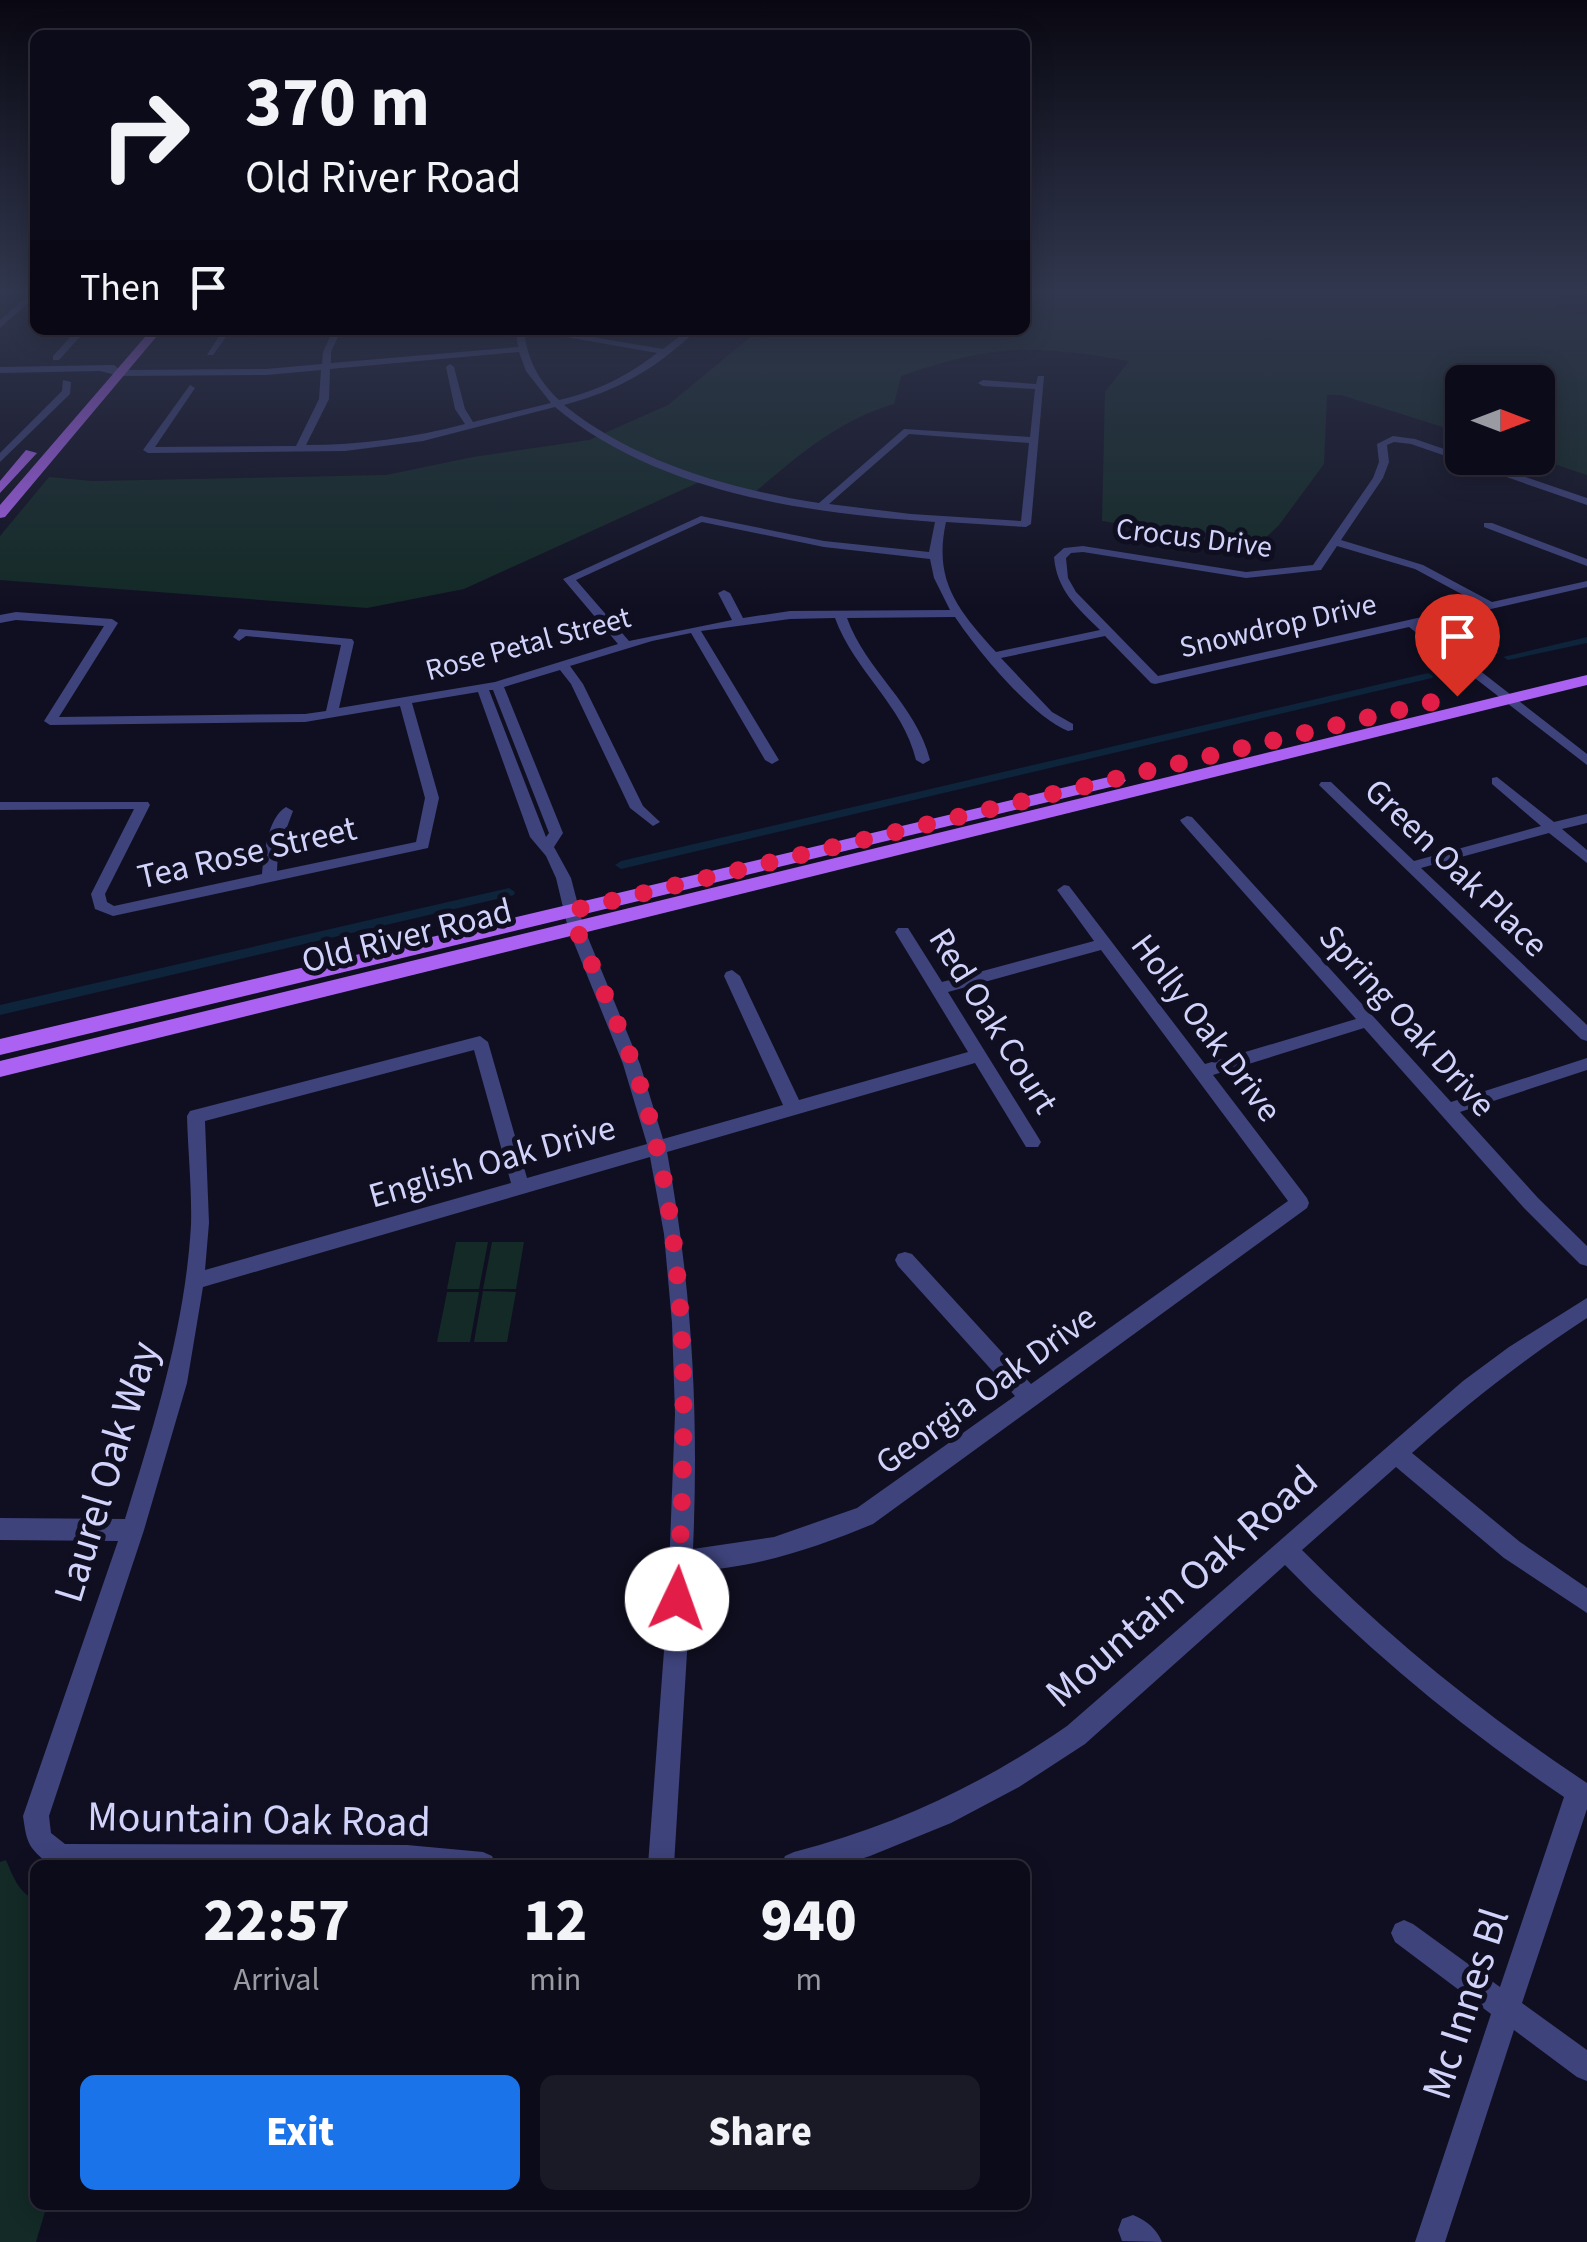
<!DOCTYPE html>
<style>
body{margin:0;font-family:"Source Sans 3",sans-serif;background:#1a1926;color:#f1f3f6;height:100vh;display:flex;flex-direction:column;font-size:38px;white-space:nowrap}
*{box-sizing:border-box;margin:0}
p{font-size:32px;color:#9a9ba2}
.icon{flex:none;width:55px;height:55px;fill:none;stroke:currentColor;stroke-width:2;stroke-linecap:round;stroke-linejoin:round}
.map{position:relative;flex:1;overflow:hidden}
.side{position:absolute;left:30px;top:1860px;width:1000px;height:350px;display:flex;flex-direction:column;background:#0c0b19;border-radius:15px;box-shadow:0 5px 25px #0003,0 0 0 2px #2c2b38}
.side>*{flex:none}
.top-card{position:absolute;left:30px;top:30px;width:1000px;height:305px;border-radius:15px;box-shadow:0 5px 25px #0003,0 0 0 2px #2c2b38;background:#0c0b19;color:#f1f3f6;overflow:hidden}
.needle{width:65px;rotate:90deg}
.controls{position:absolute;left:1445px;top:365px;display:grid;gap:20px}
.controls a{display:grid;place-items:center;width:110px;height:110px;border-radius:15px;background:#0c0b19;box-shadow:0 5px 25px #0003,0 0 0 2px #2c2b38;font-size:50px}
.pin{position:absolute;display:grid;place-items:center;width:85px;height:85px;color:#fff;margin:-102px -42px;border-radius:50% 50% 50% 0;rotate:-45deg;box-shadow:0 0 10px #0007}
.pin .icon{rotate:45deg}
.me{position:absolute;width:110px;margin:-55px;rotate:3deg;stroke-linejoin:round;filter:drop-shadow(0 0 8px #0008)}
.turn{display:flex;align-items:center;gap:35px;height:210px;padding:0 50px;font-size:45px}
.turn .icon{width:130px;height:130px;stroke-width:2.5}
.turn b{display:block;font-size:70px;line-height:85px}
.then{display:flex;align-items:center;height:95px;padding:0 50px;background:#0003;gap:20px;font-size:38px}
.eta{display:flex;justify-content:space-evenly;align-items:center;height:170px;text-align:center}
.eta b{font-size:60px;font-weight:800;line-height:70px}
.button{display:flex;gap:20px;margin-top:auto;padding:20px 50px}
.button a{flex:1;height:115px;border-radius:15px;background:#1a73e8;color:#fff;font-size:40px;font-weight:800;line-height:115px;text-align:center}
.button a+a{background:#1a1926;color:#f1f3f6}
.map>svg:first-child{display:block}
.green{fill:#132a26}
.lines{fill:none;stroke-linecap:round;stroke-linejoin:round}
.canal{fill:#0d243b;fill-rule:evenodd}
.minor{fill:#3e437c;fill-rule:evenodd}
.major{fill:#ab62f2;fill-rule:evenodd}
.route{stroke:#e11d48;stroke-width:18;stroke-dasharray:0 32.4}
.labels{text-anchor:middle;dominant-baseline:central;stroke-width:10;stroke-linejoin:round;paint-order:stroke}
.far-street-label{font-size:30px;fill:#d2d3fb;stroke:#100f21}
.street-label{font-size:35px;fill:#d2d3fb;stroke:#100f21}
.near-street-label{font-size:42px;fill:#d2d3fb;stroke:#100f21}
</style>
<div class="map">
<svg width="1587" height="2242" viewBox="0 0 1587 2242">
<rect width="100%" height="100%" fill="#100f21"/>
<!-- green -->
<path class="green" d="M1025 294H1559L1556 310 1587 315V475L1536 458 1538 382H1462V433L1341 395H1327L1324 464 1279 525 1252 551 1179 533 1102 521 1105 392 1129 361C1035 344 992 344 901 376L894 404C838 420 798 456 755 492L706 479 464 589 367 608 0 580V536L49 477 92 481 386 475 473 457 589 440 668 405 759 330H1025Z
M456 1242H488L479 1289H447Z
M492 1242H524L516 1289H483Z
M483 1291 516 1292 507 1342H474Z
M447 1292H479L470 1342H437Z
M6 1860C12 1874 19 1894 35 1899V2205H47L36 2242H0V1862Z"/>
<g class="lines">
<!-- canal -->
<path class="canal" d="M1587 637V643L1508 660 1503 657Z
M1428 673 1433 676 1432 678 621 869 615 865 621 861Z
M509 888 515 892 514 895 0 1015V1005Z"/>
<!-- minor -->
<path class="minor" d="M30 294H35V297L0 328V320Z
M77 330H86L59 360H53V356Z
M223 330H231L213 355H207Z
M333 330H341L331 352V363L518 347 516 330H524C527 359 538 380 559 400 597 391 626 377 657 353L566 337 563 332 663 349 688 330H697C655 369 620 390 564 405 634 462 730 489 819 503L904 429 1030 437 1035 389 983 386 978 383 983 380 1036 384 1038 376H1044L1031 524 1026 527 946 522C933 581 958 610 996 652L1100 630C1077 607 1057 591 1054 557L1064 548 1083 546 1246 572 1313 565 1373 478 1379 462 1377 444 1393 436 1415 439 1587 498V505L1411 444 1394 442 1387 445 1389 462 1383 478 1341 540 1423 565 1492 602 1587 581V587L1421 625 1587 754V765L1409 627 1155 684 1151 683 1105 636 1001 658 1052 712 1073 724V730L1068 731C1032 717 977 650 955 617L847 618C866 671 916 704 930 760L923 764 916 760C903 705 854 671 835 618L790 619 701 631 779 760 772 764 765 760 691 633 652 641 570 666 583 684 643 806 660 822 653 826 630 808 571 684 560 670 504 687 563 833 554 847 571 878 584 928 640 1064 663 1139 783 1105 724 976 726 972 732 970 740 976 799 1100 968 1052 895 932 898 928H908L942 982 1094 941 1057 890 1064 885 1069 886 1205 1064 1356 1019 1182 823 1180 820 1187 816 1192 817 1451 1102 1587 1058V1070L1460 1112 1538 1198 1587 1246V1266L1580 1264 1524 1208 1364 1028 1213 1075 1307 1198 1309 1203 1307 1208 873 1524C815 1548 756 1568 692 1571L674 1865H648L668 1597 675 1414 672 1323 664 1234 650 1157 203 1287 187 1383 144 1530 49 1816 51 1833 65 1844 407 1845 483 1852 492 1856 496 1865H50C28 1847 27 1844 23 1816L118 1541 0 1540V1518L125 1519C155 1422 185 1327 191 1225 192 1189 188 1152 187 1116L190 1111 480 1036 488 1042 527 1178 647 1144 623 1064 568 928 556 878 546 856 530 837 478 692 412 703 439 798 428 848 113 916 95 909 91 894 134 809 0 810V802H148L150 805 105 894 107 902 114 906 262 874C264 854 268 817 286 807L293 811 278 851 277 871 416 842 425 798 400 706 305 722 50 725 44 721 104 626 16 620 0 623V615L16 612 112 619 118 623 59 717 305 714 326 711 341 645 246 636 239 641 233 637 239 629 352 639 354 642 339 708 495 682 618 644 563 579 701 516 824 541 929 552 935 522C806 513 658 493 555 407L423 441 345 451 148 453 143 450 190 385 195 388 155 447 296 446 319 399 321 370 266 375 120 376 100 371 0 373V367L114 365 120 370 266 369 322 364 323 352ZM519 352 526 371 551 403 473 422 465 409 454 367 450 364 446 367 455 409 465 424C412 438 360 445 306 445L329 399 330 369ZM909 434 1029 443 1021 521 911 514 829 504ZM702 522 824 547 930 559 934 578 950 610 790 611 743 618 730 593 724 590 718 593 732 620 629 641 576 580ZM1337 546 1415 569 1480 604 1158 676 1076 592 1068 578 1066 558 1071 553 1083 552 1246 578 1321 570ZM489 690H493L549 833 546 837ZM1101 950 1288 1201 1031 1384 912 1254 905 1252 898 1254 895 1260 898 1266 1015 1396 857 1508 774 1537 693 1549C699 1412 692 1287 667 1152L975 1063 1026 1147H1038L1041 1142 1038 1137 948 992ZM474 1050 511 1183 205 1270 209 1223 205 1121Z
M63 380 71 382 70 394 0 462V453L62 391Z
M1484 523H1492L1587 559V566L1484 527Z
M1497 777 1554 822 1587 814V823L1562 829 1587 850V863L1549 833 1421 868 1587 1025V1041L1581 1039 1319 785 1321 782H1331L1414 861 1541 826 1492 784V778Z
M1587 1298V1318C1524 1359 1468 1403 1412 1453L1520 1542 1587 1588V1613L1504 1558 1396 1467 1302 1550C1389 1638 1484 1715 1587 1783V1809L1522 2003 1587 2050V2081L1577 2077 1514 2030 1445 2242H1415L1491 2014 1395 1942 1391 1933 1395 1924 1404 1920 1413 1924 1500 1987 1564 1797C1463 1729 1370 1652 1285 1565L1085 1744 1019 1787 951 1823 870 1856 842 1865H781L785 1856 794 1852C896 1825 980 1786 1067 1726L1463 1381 1509 1347Z
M1133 2215C1147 2221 1156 2228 1162 2242L1122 2241 1118 2230 1122 2219Z"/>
<!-- major -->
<path class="major" d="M151 330H162L5 517 0 518V505Z
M26 450 37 453 0 493V481Z
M1587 675V685L0 1077V1061Z
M1117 775 1126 780 1123 784 0 1055V1039Z"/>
</g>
<!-- sky -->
<linearGradient id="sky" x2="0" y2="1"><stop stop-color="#090812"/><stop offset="0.48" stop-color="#31374e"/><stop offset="1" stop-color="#31374e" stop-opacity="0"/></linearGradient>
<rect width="1587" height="608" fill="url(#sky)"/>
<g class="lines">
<!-- route -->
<path class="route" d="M677 1599C687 1428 692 1257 642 1091 625 1036 599 982 576 928L574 910 1457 696"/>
</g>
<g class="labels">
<!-- far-street labels -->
<g class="far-street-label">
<text transform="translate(1194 538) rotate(7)">Crocus Drive</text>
<text transform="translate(1278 626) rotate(-13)">Snowdrop Drive</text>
<text transform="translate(528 644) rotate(-15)">Rose Petal Street</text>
</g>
<!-- street labels -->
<g class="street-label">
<text transform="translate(247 853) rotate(-13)">Tea Rose Street</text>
<text transform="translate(1456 868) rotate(44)">Green Oak Place</text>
<text transform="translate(407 936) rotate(-14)">Old River Road</text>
<text transform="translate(993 1021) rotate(58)">Red Oak Court</text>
<text transform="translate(1407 1021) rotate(48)">Spring Oak Drive</text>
<text transform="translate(1206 1028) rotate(53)">Holly Oak Drive</text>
<text transform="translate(492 1162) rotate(-16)">English Oak Drive</text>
<text transform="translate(986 1390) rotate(-36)">Georgia Oak Drive</text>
</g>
<!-- near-street labels -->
<g class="near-street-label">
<text transform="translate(107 1472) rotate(-73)">Laurel Oak Way</text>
<text transform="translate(1182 1587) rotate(-41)">Mountain Oak Road</text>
<text transform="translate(259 1820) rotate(1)">Mountain Oak Road</text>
<text transform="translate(1466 2004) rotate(-72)">Mc Innes Bl</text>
</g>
</g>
</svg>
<div class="controls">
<a><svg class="needle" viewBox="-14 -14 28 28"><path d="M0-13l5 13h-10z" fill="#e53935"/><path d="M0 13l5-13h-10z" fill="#9a9ba2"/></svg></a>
</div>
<div class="pin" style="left:1457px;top:696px;background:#d93025"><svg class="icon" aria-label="arrive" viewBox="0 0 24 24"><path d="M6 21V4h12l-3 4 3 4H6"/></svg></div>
<svg class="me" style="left:677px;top:1599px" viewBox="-20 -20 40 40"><circle r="19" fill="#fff"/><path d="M0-13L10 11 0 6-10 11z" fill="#e11d48"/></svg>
<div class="top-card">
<div class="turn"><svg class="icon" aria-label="right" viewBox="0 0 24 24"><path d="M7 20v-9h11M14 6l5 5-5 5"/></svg><div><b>370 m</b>Old River Road</div></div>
<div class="then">Then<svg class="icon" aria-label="arrive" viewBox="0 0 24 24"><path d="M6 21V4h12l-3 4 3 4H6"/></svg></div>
</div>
<section class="side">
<div class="eta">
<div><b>22:57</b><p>Arrival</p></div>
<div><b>12</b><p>min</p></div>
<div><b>940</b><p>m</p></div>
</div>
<div class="button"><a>Exit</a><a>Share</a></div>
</section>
</div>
